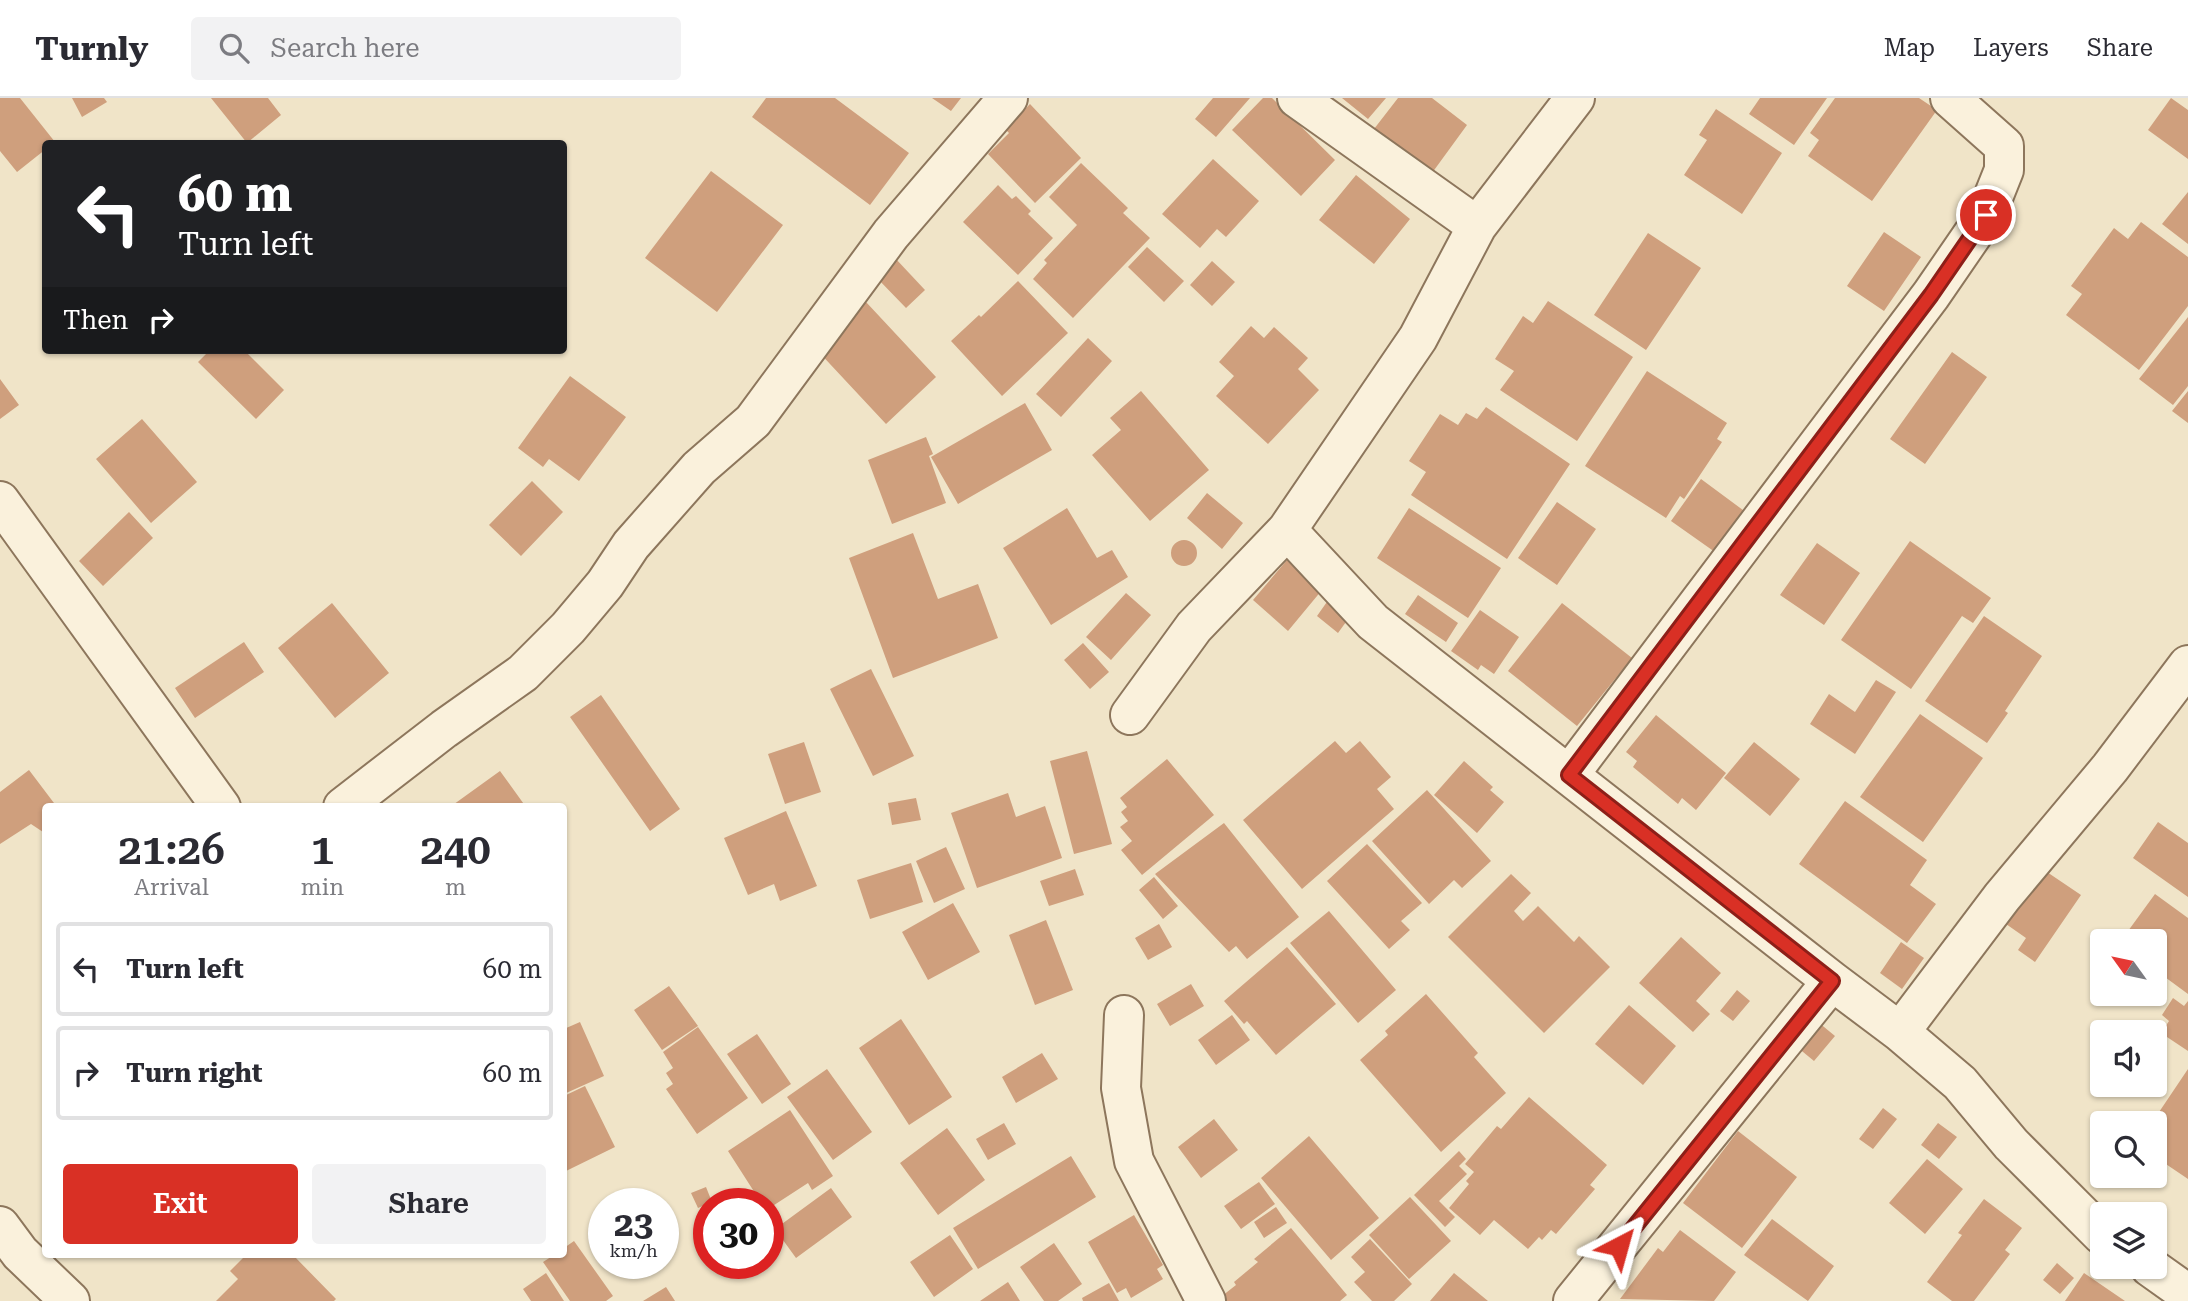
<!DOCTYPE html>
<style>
body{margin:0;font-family:"Roboto Serif",serif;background:#f2f2f3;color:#2b2b33;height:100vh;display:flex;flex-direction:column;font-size:26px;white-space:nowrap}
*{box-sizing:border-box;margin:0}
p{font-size:23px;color:#7c7c81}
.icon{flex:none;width:38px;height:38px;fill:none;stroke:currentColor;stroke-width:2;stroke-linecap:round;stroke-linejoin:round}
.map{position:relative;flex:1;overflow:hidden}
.side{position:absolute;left:42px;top:705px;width:525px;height:455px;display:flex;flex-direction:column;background:#fff;border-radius:7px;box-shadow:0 2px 5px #0004}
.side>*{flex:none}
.top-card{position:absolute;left:42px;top:42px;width:525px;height:214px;border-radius:7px;box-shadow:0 2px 5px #0004;background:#202124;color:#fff;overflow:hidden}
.needle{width:46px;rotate:303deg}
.controls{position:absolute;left:2090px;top:831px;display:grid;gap:14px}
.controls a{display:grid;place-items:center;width:77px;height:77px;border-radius:7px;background:#fff;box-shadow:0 2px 5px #0004;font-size:35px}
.speed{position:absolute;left:588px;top:1090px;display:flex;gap:14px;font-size:35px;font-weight:700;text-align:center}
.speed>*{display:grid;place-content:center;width:91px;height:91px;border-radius:50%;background:#fff;box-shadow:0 2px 5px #0004;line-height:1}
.speed small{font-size:18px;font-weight:400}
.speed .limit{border:10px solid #d22;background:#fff;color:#111}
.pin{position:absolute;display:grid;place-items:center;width:60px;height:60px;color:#fff;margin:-30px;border:4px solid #fff;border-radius:50%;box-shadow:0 2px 7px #0007}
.me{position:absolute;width:77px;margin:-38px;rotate:39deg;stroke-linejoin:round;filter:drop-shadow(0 0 5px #0008)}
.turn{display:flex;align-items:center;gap:24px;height:147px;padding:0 21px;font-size:32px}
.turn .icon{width:91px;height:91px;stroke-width:2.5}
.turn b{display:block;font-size:49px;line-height:60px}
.then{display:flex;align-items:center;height:66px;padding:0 21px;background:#0003;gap:14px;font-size:26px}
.eta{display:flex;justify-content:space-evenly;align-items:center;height:119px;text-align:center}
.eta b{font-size:42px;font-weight:600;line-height:49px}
.primary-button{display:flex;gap:14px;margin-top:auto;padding:14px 21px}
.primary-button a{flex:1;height:80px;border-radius:7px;background:#d93025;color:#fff;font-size:28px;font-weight:600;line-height:80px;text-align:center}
.primary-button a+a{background:#f2f2f3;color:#2b2b33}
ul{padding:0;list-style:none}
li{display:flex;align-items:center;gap:21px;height:94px;margin:0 14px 10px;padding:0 7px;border:4px solid #e1e1e2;border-radius:7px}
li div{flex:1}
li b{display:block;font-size:26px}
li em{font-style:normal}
header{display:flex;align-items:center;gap:42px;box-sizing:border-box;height:98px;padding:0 35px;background:#fff;border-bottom:2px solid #e1e1e2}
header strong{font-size:33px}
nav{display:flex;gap:38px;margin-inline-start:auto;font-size:24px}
.search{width:490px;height:63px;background:#f2f2f3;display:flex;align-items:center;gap:18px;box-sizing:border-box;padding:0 24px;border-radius:7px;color:#7c7c81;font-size:26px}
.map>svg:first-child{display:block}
.building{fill:#cf9f7d}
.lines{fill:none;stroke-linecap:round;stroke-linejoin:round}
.minor-casing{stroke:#8d765c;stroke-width:42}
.minor{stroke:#faf1dc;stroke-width:38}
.route-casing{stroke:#8d1f18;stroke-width:18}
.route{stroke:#d93025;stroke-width:12}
</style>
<header>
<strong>Turnly</strong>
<div class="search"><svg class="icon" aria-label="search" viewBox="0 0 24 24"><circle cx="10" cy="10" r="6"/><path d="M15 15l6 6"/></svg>Search here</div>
<nav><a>Map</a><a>Layers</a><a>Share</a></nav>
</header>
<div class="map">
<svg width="2188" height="1203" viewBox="0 0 2188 1203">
<rect width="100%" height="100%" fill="#f0e4c8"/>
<!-- building -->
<path class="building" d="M0 0H20L55 44 46 46V51L17 74 0 53Z
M72 0H104L107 4 82 19Z
M211 0H268L281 17 247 45Z
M766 0H835L909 55 870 107 752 19Z
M932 0H961L951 13Z
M1213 0H1250L1216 39 1195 21Z
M1263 0H1272L1335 62 1301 98 1232 32Z
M1342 0H1386L1368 21Z
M1398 0H1432L1467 27 1432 75 1374 31Z
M1760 0H1827L1794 47 1749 16Z
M1835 0H1919L1937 12 1872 103 1808 58 1819 42 1810 35Z
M2171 0 2188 12V61L2148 32Z
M1030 6 1081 60 1035 105 988 56 1009 35 1005 31Z
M1716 11 1782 55 1742 116 1684 77 1707 42 1699 37Z
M1213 61 1259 103 1226 139 1217 131 1200 150 1162 116Z
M1081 65 1128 110 1123 115 1150 140 1073 220 1033 181 1047 165 1044 162 1077 127 1049 99Z
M711 73 783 127 717 214 645 160Z
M1356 77 1410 121 1374 166 1319 122Z
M998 87 1012 101 1016 98 1031 113 1028 116 1053 140 1018 177 963 124Z
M2188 94V146L2162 126Z
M2141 124 2188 159V208L2139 272 2066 217 2082 196 2071 188 2114 130 2128 141Z
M1884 134 1921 159 1884 213 1847 188Z
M1648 135 1701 170 1646 252 1594 217Z
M1147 149 1184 183 1164 204 1128 169Z
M895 160 925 192 906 210 876 179Z
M1212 163 1235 184 1212 208 1190 187Z
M1018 183 1068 235 1002 298 951 243 979 217 981 219Z
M1548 203 1633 259 1577 343 1500 292 1514 273 1495 261 1523 218 1533 225Z
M866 204 936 279 886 326 816 251Z
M2188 219V288L2173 307 2139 281Z
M1251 228 1264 240 1274 229 1308 260 1298 271 1319 292 1268 346 1216 298 1234 278 1219 264Z
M1088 240 1112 263 1061 319 1036 296Z
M210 252H244L284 292 256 321 198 264Z
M1952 254 1987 279 1925 366 1890 341Z
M1647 273 1727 325 1717 341 1722 344 1684 401 1680 398 1666 420 1585 368Z
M570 278 626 319 579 383 549 361 543 369 518 350Z
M0 281 19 307 0 321Z
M1141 293 1209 372 1150 423 1092 357 1121 332 1110 320Z
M2188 293V325L2172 313Z
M1025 305 1052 352 958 406 931 359Z
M1486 309 1570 366 1507 461 1411 397 1426 374 1409 363 1440 316 1458 327 1466 315 1477 321Z
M142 321 197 384 151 425 96 361Z
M926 339 933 356 929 358 946 405 892 426 868 362Z
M1701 381 1751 418 1722 459 1671 423Z
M532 383 563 414 521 458 489 427Z
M1207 395 1243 425 1222 451 1187 420Z
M1557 404 1596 431 1557 487 1518 460Z
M1067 410 1097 460 1112 452 1128 479 1051 527 1003 450Z
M1409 410 1501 470 1468 520 1377 460Z
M129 414 153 440 103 488 79 463Z
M913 435 938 501 978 486 998 540 893 580 849 460Z
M1171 455a13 13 0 1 1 26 0a13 13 0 1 1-26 0Z
M1910 443 1991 500 1973 525 1962 518 1911 591 1841 542Z
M1817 445 1860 475 1824 527 1780 497Z
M1287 462 1322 492 1288 533 1253 502Z
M1126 495 1151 517 1111 562 1086 539Z
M1418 497 1458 525 1446 544 1405 516Z
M1329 501 1351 517 1338 535 1317 518Z
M332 505 389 575 335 620 278 550Z
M1562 505 1632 560 1577 628 1508 573Z
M1480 512 1519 539 1494 576 1481 567 1478 572 1451 553Z
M1984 518 2042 558 2005 613 2008 615 1987 645 1925 603Z
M244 544 264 574 195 620 175 590Z
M1083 545 1109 574 1090 591 1064 562Z
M871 571 914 658 873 678 830 591Z
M1876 582 1896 594 1855 656 1810 626 1829 596 1855 614Z
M601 597 680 711 650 733 570 619Z
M1920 616 1983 660 1923 744 1860 699Z
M1656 617 1726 675 1696 712 1682 700 1678 706 1633 669 1637 663 1626 654Z
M1335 643 1346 655 1360 643 1391 679 1377 691 1394 711 1302 791 1243 722Z
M804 644 821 694 785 706 768 656Z
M1754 644 1800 681 1770 718 1724 680Z
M1087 653 1112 746 1074 756 1050 663Z
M1167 661 1214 717 1142 777 1121 752 1132 743 1120 729 1128 723 1121 714 1127 709 1120 700Z
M1464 663 1493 689 1490 692 1504 704 1477 735 1434 697Z
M29 672 57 709H46V736L31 726 0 746V694Z
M500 673 526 709H450Z
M1427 692 1491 763 1462 790 1454 782 1429 806 1372 743Z
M1008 695 1016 719 1045 708 1062 760 977 790 951 715Z
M916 700 921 722 892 727 888 705Z
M1845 703 1927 762 1910 787 1936 806 1907 845 1799 766Z
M786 713 817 788 780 803 774 786 748 797 724 740Z
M2158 724 2188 745V799L2133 760Z
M1224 725 1299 819 1247 861 1236 848 1229 854 1155 776Z
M1367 746 1422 805 1401 823 1410 832 1389 851 1327 783Z
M946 749 965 791 934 805 916 763Z
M911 765 923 804 870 821 857 782Z
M1075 771 1084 797 1049 808 1040 783Z
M2044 772 2081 797 2035 864 2018 852 2026 840 2006 826Z
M1511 776 1531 795 1514 813 1523 823 1538 808 1574 844 1579 838 1610 869 1544 935 1448 839Z
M1154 779 1178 808 1163 821 1139 792Z
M2155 796 2188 820V896L2154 871V844H2120Z
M953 805 980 854 928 882 902 834Z
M1329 813 1396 892 1358 925 1290 845Z
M1046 822 1073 892 1035 907 1009 837Z
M1159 826 1172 849 1148 862 1135 840Z
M1681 839 1721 875 1696 903 1710 916 1693 934 1639 885Z
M1901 844 1924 860 1902 891 1880 875Z
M1287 849 1336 906 1276 957 1247 923 1244 926 1224 903Z
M1191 886 1204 908 1170 928 1157 906Z
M669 888 698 928 662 952 634 912Z
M1737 892 1750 903 1733 923 1720 913Z
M1426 896 1478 955 1474 959 1506 995 1441 1054 1360 962 1388 937 1385 933Z
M2173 900 2184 908 2188 903V953L2161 935 2169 923 2162 917Z
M1629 907 1676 948 1643 987 1595 946Z
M1232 917 1250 942 1216 967 1198 942Z
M901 921 952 999 909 1027 859 950Z
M580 924 604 978 564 996V931Z
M1818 924 1835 938 1814 963 1797 949Z
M698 929 748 1000 697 1036 666 991 673 986 666 975 673 970 663 954Z
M757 936 791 986 762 1006 727 956Z
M1042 955 1058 981 1016 1005 1002 979Z
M827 971 872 1034 833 1062 787 999Z
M2188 971V1081L2154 1058V1044L2157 1040 2154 1038V1026H2151Z
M585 988 615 1049 564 1074V998Z
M1529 999 1607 1067 1590 1087 1595 1091 1556 1136 1551 1132 1542 1142 1539 1139 1528 1151 1494 1122 1480 1137 1449 1110 1469 1086 1466 1083 1474 1074 1465 1066 1497 1028 1501 1031Z
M1883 1010 1897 1021 1873 1051 1859 1041Z
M790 1012 833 1078 812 1092 808 1085 768 1111V1106H762L728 1053Z
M1214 1021 1238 1052 1201 1080 1178 1049Z
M1004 1025 1016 1046 988 1062 976 1041Z
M1938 1025 1957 1039 1939 1061 1921 1047Z
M947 1030 985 1082 938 1117 900 1065Z
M1738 1033 1797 1079 1742 1150 1683 1105Z
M1309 1038 1379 1120 1331 1162 1261 1080Z
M1459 1053 1466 1061 1459 1068 1467 1076 1439 1103 1455 1119 1445 1129 1414 1097Z
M1071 1058 1096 1099 978 1171 953 1130Z
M1927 1061 1963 1091 1925 1136 1889 1105Z
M1259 1084 1275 1106 1241 1131 1224 1108Z
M706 1089 712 1104 698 1110 691 1095Z
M831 1090 852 1119 796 1160 775 1131Z
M1410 1099 1451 1143 1409 1181 1369 1137Z
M1984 1101 2022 1130 2005 1152 2010 1156 1974 1203H1952L1927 1184 1962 1137 1958 1135Z
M1276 1109 1287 1125 1264 1140 1254 1124Z
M1134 1117 1163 1167 1157 1171 1163 1181 1131 1200 1126 1190 1117 1195 1088 1144Z
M1772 1121 1834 1168 1808 1203 1744 1157Z
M1291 1130 1347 1197 1340 1203H1226L1222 1198 1236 1187 1234 1184 1258 1164 1254 1161Z
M1680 1132 1736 1174 1714 1203 1620 1201 1658 1150 1663 1154Z
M950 1137 973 1171 934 1199 910 1164Z
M1370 1141 1412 1186 1394 1203H1372L1354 1184 1365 1174 1351 1159Z
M574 1143 613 1198 606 1203H570L543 1164 554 1157H564V1150Z
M1054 1145 1082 1186 1058 1203H1044L1020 1169Z
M246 1157H293L336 1201 334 1203H216L238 1181 230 1173Z
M2057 1165 2074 1180 2060 1196 2043 1182Z
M546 1175 564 1203H531L523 1191Z
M1454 1175 1488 1203H1430Z
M2084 1175 2125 1203H2065Z
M1008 1184 1020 1203H980Z
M1109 1185 1119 1203H1083L1082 1200Z
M666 1189 675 1203H643Z"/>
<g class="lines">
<!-- minor casing -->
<g class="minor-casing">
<path id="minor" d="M1297 0 1477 128
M1575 0 1477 128 1418 240 1287 432 1373 524 1832 883 1900 934 1960 985 2011 1046 2102 1137
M0 403 221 709
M1130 617 1194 529 1287 432
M1569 677 1931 197 1986 117 2004 72V48L1950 0
M343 709 444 631 523 575 568 530 605 486 631 447 699 370 753 323 891 136 1008 0
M1124 917 1121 990 1134 1063 1206 1203
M1900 934 2002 799 2110 670 2188 567
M0 1128 20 1155 70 1203
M2150 1169 2188 1196
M1573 1203 1832 883"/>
</g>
<!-- minor -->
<use href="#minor" class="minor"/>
</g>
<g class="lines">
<!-- route casing -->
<g class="route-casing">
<path id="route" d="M1619 1148 1832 883 1569 677 1931 197 1986 117"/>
</g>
<!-- route -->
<use href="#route" class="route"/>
</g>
</svg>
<div class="controls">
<a><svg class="needle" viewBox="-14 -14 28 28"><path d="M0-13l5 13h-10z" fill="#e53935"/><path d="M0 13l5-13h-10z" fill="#7c7c81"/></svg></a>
<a><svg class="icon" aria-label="sound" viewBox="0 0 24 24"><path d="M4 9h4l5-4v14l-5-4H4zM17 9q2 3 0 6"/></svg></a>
<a><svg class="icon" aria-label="search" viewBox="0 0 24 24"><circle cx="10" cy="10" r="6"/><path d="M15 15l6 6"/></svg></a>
<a><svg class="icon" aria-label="layers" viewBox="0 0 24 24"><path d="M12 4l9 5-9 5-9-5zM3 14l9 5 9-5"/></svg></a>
</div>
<div class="speed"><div>23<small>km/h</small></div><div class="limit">30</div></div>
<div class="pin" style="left:1986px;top:117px;background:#d93025"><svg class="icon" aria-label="arrive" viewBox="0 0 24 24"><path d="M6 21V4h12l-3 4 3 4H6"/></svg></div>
<svg class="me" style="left:1619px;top:1148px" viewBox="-20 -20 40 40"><path d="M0-17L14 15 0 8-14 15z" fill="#d93025" stroke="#fff" stroke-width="4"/></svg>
<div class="top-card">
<div class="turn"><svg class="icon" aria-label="left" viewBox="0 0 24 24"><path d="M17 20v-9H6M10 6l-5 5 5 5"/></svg><div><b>60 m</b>Turn left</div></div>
<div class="then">Then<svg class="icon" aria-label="right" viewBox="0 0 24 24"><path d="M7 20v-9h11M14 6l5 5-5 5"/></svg></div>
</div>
<section class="side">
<div class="eta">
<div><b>21:26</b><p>Arrival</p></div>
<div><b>1</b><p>min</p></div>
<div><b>240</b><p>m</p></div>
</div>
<ul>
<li><svg class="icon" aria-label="left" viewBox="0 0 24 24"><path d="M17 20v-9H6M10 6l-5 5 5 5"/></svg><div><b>Turn left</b></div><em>60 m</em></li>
<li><svg class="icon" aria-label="right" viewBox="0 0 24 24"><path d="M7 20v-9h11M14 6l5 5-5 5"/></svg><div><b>Turn right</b></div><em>60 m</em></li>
</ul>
<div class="primary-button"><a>Exit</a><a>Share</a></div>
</section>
</div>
